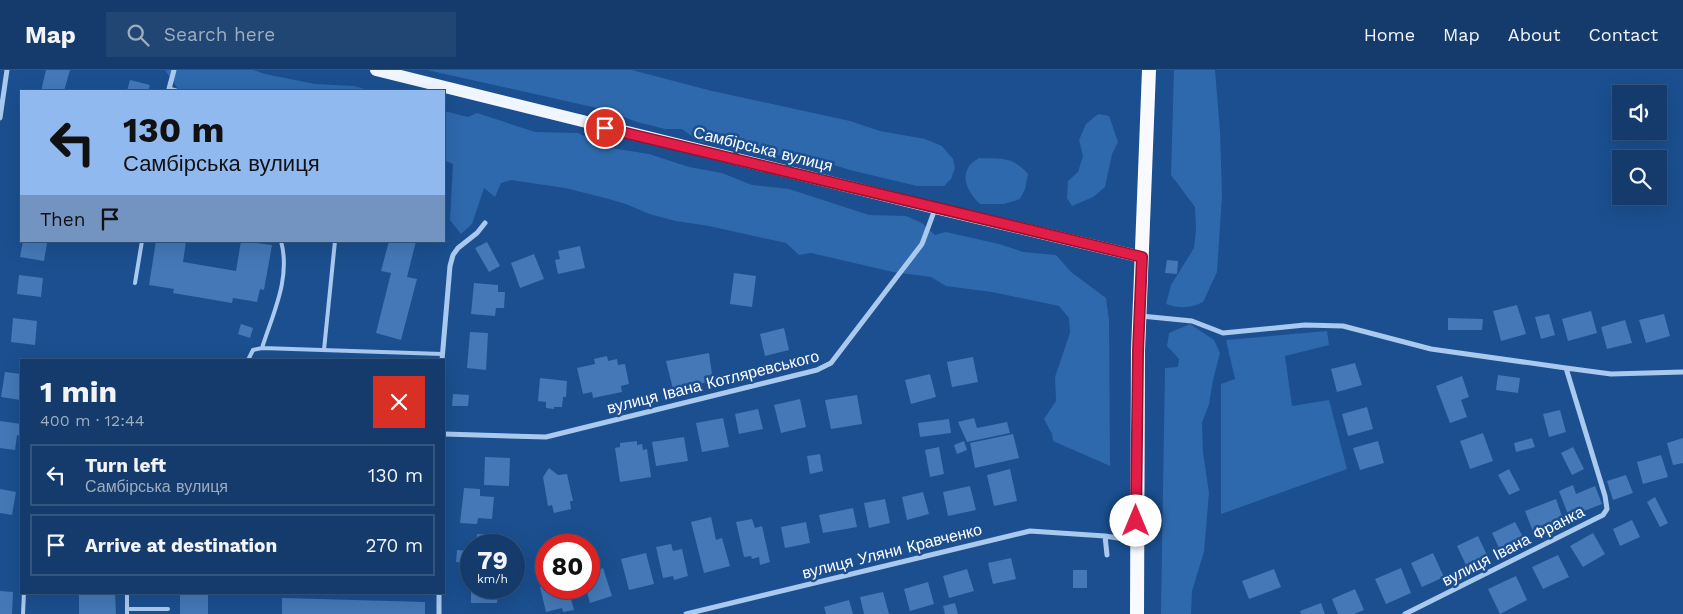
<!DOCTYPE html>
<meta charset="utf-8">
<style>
body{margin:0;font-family:"Work Sans",sans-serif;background:#214673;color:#f1f3f6;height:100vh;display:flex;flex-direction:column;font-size:19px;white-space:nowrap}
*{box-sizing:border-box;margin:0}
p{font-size:16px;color:#9dadc1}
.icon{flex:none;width:28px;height:28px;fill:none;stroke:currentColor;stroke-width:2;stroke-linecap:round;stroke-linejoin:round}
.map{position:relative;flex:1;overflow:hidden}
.details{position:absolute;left:20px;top:289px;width:425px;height:235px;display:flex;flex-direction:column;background:#143b6b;border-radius:0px;box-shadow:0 5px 20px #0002,0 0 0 1px #33557e}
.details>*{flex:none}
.hud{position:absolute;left:20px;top:20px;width:425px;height:152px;border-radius:0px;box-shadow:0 5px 20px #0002,0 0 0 1px #33557e;background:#90b9f0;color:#111;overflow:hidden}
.buttons{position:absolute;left:1612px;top:15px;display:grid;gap:10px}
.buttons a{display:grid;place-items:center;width:55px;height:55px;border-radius:0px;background:#143b6b;box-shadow:0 5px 20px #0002,0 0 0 1px #33557e;font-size:25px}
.speed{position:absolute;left:460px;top:464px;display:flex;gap:10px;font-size:25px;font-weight:700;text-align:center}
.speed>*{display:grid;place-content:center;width:65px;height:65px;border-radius:50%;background:#143b6b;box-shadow:0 5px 20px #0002,0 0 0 1px #33557e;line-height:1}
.speed small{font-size:12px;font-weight:400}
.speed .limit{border:8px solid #d22;background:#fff;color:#111}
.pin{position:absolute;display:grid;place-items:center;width:42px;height:42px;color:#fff;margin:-21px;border:2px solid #fff;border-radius:50%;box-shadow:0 1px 5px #0007}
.me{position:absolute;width:55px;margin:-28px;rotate:0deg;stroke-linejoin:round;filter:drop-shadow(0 0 4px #0008)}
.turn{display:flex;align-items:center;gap:18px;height:105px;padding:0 20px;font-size:22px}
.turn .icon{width:65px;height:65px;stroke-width:2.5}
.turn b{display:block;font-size:35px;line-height:42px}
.then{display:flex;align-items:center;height:48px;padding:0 20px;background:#0003;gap:10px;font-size:19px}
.round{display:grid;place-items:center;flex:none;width:52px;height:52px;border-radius:0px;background:#214673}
.head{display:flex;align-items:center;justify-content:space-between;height:85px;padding:0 20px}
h1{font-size:30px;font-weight:700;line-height:38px}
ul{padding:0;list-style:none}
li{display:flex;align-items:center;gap:15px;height:62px;margin:0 10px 8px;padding:0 10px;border:2px solid #33557e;border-radius:0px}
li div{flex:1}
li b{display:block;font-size:19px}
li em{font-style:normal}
header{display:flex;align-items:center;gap:30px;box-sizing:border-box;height:70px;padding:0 25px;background:#143b6b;border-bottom:1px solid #33557e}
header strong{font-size:24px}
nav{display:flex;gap:28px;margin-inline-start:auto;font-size:18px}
.search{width:350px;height:45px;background:#214673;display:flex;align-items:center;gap:12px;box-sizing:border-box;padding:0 18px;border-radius:0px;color:#9dadc1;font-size:19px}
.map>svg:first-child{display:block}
.green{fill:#2e69ad}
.building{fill:#4478b7}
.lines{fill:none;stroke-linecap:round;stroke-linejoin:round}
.service{stroke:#a9c9ee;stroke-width:4}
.minor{stroke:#a9c9ee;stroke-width:5}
.primary{stroke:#f0f6ff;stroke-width:12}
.trunk{stroke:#f8faff;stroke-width:14}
.route-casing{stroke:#92132f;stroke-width:12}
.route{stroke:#e11d48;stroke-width:9}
.labels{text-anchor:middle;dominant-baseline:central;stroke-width:5;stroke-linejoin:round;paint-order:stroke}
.street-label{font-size:16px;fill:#fff;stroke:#1b4f8f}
</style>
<header>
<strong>Map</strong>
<div class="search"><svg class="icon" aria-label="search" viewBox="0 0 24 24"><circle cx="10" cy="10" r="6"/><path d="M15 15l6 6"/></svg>Search here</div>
<nav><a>Home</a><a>Map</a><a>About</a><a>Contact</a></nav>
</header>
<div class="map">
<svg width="1683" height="544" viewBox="0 0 1683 544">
<rect width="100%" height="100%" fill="#1b4f8f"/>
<!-- green -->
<path class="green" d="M165 0H253L265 4 315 14 354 16 372 21H185L178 19Z
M427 0H632L708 20 850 51 880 61 925 69 942 76 953 89 955 98 951 109 944 116H917L850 100 805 86 788 87 726 73 700 72 682 59H665L637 52 606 40Z
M1174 0H1215L1220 61 1222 126 1217 202 1203 232C1191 238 1180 239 1166 234L1171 215 1194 178 1196 160 1195 137 1171 105Z
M444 41 468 47 477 43 535 62 578 63 611 78 649 84 689 97 722 103 752 115 789 119 869 145 906 146 922 153 935 165 946 162 999 174 1023 182 1056 185 1071 202 1106 228 1109 250 1110 396 1053 371 1052 364 1044 349 1056 331 1055 307 1070 263 1069 248 1059 236 992 222 946 216 931 207 893 202 811 183 799 185 786 173 709 156 676 151 649 144 626 134 605 128 565 118 511 110 501 113 495 127 484 118 472 154 461 164 450 150 453 94 444 90Z
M1098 44 1109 46 1118 72 1112 84 1105 117 1093 127 1072 136 1067 128 1068 111 1078 102 1083 86 1079 70 1086 54Z
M979 88C1002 89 1012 86 1028 104L1025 119 1020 129 1004 134H980C970 124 960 110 969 96 971 93 976 90 979 88Z
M1190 254 1214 270 1220 283 1213 310 1209 334 1202 353 1203 382 1209 423 1204 482 1192 521 1191 544H1161L1165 298 1178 297 1179 289 1167 276 1169 263Z
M1327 261 1329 275 1285 286 1292 336 1329 330 1347 399 1221 444V314L1235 309 1226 270Z"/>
<!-- building -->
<path class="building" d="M46 0H70L64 21H41Z
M130 10 150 15 148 21H127Z
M23 171H40L47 173 44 191 20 187Z
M156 171H186L183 192 236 201 241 171 272 175 264 220 260 219 257 232 233 228 232 233 173 223 174 219 149 215Z
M389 171H416L407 207 417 209 401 270 376 263 391 203 381 201Z
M487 172 500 196 489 202 475 178Z
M580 176 585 198 558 204 555 190 560 189 558 181Z
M534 184 544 209 520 218 511 193Z
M1167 190 1178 191 1177 204 1165 203Z
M734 203 756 206 752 237 730 234Z
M19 205 43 208 41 227 17 224Z
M474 213 498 215V222H505L504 238H496L495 246 471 244Z
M1517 235 1526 264 1501 271 1493 241Z
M1591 241 1597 263 1568 271 1562 249Z
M1549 244 1555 265 1541 269 1535 247Z
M1664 244 1670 266 1646 273 1639 250Z
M13 248 37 251 35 275 11 272Z
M1448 248 1483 249 1482 260H1448Z
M1625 250 1632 273 1607 279 1601 257Z
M241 254 253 258 250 268 238 264Z
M784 258 789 280 765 286 760 264Z
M470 262 488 263 486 300 467 298Z
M709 283 713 311 673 319 666 291Z
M607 286 608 291 617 289 618 295 625 294 629 314 621 316 622 322 593 328 592 322 583 324 577 298 595 294 594 289Z
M973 287 978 312 952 317 947 292Z
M1355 293 1362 315 1337 322 1331 299Z
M5 302 21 304 20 330 1 327Z
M930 304 936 327 911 334 905 310Z
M1498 305 1520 308 1518 323 1496 320Z
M1462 306 1469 327 1461 330 1467 347 1450 353 1436 316Z
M540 308 567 311 566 327H563L562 337H554V339L546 338V332L538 331Z
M453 324 469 325 468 336H452Z
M857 325 862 354 831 359 825 330Z
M800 329 806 357 781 363 774 335Z
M1367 337 1373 359 1348 366 1342 344Z
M758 339 763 359 739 364 735 344Z
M1560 340 1566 362 1549 367 1543 344Z
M723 348 729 377 702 382 696 353Z
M974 348 977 358 1007 352 1010 363 967 372 958 352Z
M949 349 951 363 920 367 918 353Z
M0 351 21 354V366L17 365 15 380 0 378Z
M1483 363 1493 391 1470 399 1460 371Z
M1013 364 1019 388 975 398 970 373Z
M684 367 688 391 656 396 652 372Z
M1532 368 1535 377 1516 382 1514 373Z
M1683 368V393L1673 395 1667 373Z
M637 371V375L642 374 643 380 647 379 651 407 620 412 615 378 620 377V373Z
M964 371 967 380 957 384 954 375Z
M1378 371 1384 393 1360 400 1353 378Z
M939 377 944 404 930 407 925 380Z
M1573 377 1584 399 1572 405 1561 383Z
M820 384 823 401 810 404 807 386Z
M1661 385 1668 407 1643 414 1637 392Z
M485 387 510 388 509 416 484 415Z
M549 398 558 405 567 404 573 431H570L571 439 554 443 552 435 548 436 543 407Z
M1010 399 1017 431 994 436 987 405Z
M1509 399 1520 420 1509 425 1498 405Z
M1626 405 1633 423 1613 430 1607 411Z
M1573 415 1576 424 1595 416 1602 434 1569 447 1559 421Z
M970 416 976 440 948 446 943 422Z
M464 418 480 419V426L494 427 492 449 478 448 477 454 460 453Z
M0 419 16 422 12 445 0 443Z
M923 422 929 444 907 450 902 427Z
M1655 427 1668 453 1660 457 1647 432Z
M885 429 890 453 869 458 864 433Z
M1556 429 1565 455 1535 467 1525 441Z
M853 438 857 457 823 463 819 445Z
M711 447 716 470 722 468 730 496 704 503 691 452Z
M752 449 755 458 762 456 770 492 760 495 759 487 752 489 751 486 744 487 736 452Z
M1632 450 1640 467 1620 476 1613 459Z
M806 452 810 473 785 478 781 457Z
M1515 452 1524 469 1500 480 1492 463Z
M1593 463 1605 484 1583 497 1570 476Z
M477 464 504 466V475H476Z
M1478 466 1487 485 1466 495 1457 476Z
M671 474 673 481 682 479 688 506 674 510 673 506 663 508 656 477Z
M457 480 471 481V494L456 492Z
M646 483 654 514 629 520 621 489Z
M1433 483 1444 507 1422 517 1411 493Z
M1558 485 1569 507 1543 519 1532 497Z
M1011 488 1016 509 993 514 988 493Z
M603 498 612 526 590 533 586 518H589V503Z
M1401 498 1411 523 1386 534 1375 509Z
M967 499 974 521 949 528 943 506Z
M1274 499 1281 517 1249 529 1242 511Z
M1073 500H1087V518H1073Z
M1516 506 1527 530 1500 544 1488 519Z
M928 512 934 534 910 541 904 519Z
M546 515V518H568L574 540 563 542 562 538 546 542 540 517Z
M471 518H498L497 533H471Z
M1355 519 1364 540 1354 544H1338L1332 529Z
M0 521 13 522 12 544H0Z
M79 522H115L116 544H79Z
M180 522H208V544H180Z
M883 522 889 544H864L860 527Z
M282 528 425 532V544H282Z
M849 530 853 544H826L824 537Z
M955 533 958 544H945L943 536Z
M1321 533 1325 544H1301L1300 541Z"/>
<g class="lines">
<!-- service -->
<path class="service" d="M135 213 142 171
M262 278C273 243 291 208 281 171
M324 280 335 171
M248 290 253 280 262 278 442 284
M127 522V544
M127 539H168
M23 544 24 522"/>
<!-- minor -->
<path class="minor" d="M174 0 169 19 176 21
M0 48 7 0
M1141 246 1192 251 1223 263 1305 255 1343 256 1431 279 1566 298 1611 304 1683 302
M442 290 450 196 453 185 458 178 477 163 485 153
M444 364 546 367 817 300 831 293 922 174 935 139
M1105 466 1107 485
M439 522V544
M686 544 1030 461 1105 466 1136 471
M1405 544 1603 445 1607 439 1605 426 1566 298"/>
<!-- primary -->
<path class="primary" d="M376 0 935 138 1142 187"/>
<!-- trunk -->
<path class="trunk" d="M1137 544 1138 281 1149 0"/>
</g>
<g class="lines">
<!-- route casing -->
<g class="route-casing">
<path id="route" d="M605 58 1142 187 1138 281 1136 451"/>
</g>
<!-- route -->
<use href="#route" class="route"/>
</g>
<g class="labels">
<!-- street labels -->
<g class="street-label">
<text transform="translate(763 79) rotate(14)">Самбірська вулиця</text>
<text transform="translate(713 312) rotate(-14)">вулиця Івана Котляревського</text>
<text transform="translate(1513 476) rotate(-27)">вулиця Івана Франка</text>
<text transform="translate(892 481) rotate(-14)">вулиця Уляни Кравченко</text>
</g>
</g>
</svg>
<div class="buttons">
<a><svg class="icon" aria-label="sound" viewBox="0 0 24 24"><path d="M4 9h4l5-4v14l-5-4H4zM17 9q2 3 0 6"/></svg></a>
<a><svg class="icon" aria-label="search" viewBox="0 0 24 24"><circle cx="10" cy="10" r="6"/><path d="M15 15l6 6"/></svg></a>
</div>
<div class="speed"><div>79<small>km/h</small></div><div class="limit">80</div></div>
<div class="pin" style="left:605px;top:58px;background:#d93025"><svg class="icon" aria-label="arrive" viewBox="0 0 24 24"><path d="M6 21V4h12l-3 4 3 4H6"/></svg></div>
<svg class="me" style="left:1136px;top:451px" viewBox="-20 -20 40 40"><circle r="19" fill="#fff"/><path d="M0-13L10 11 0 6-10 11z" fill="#e11d48"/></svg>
<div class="hud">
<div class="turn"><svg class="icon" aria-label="left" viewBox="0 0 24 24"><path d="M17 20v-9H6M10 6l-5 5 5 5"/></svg><div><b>130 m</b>Самбірська вулиця</div></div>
<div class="then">Then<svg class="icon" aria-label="arrive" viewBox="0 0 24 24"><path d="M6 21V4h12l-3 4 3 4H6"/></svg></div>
</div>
<section class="details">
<div class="head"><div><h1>1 min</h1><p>400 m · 12:44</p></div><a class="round" style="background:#d93025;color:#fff"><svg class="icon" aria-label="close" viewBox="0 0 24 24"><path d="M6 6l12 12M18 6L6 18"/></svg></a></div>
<ul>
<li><svg class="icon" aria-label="left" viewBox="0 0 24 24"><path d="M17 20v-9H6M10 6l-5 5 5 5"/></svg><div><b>Turn left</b><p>Самбірська вулиця</p></div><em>130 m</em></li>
<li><svg class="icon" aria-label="arrive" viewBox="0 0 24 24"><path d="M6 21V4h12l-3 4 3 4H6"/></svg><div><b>Arrive at destination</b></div><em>270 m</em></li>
</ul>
</section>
</div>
